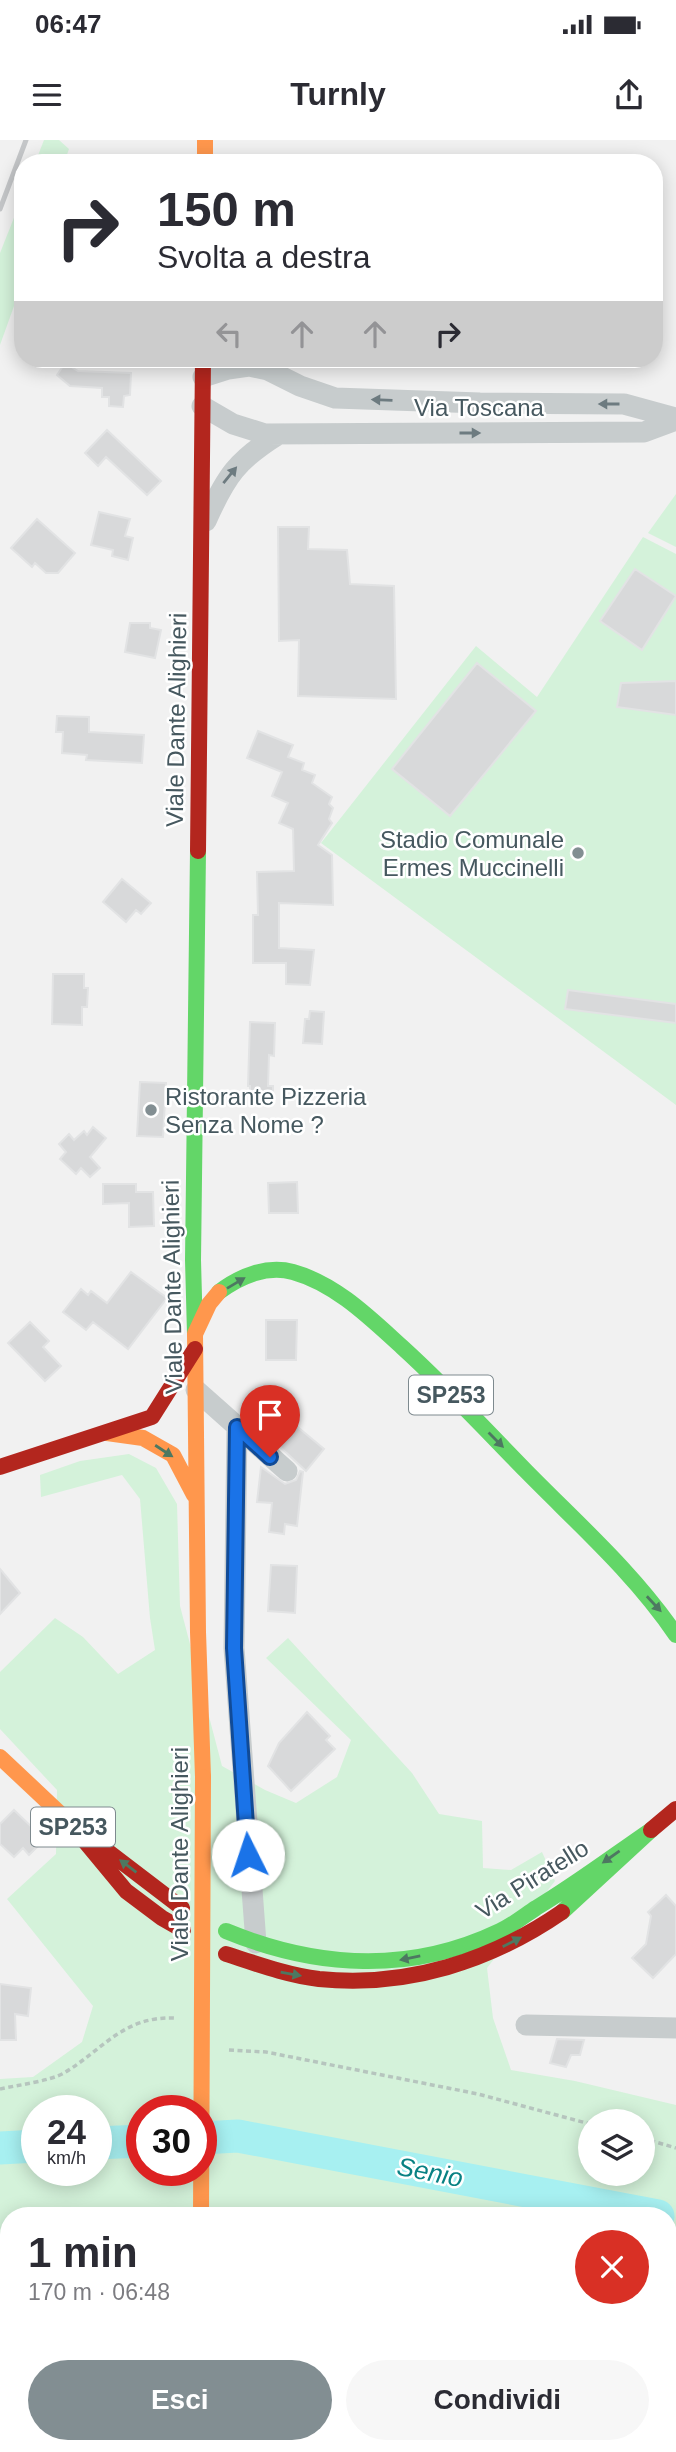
<!DOCTYPE html>
<html lang="it">
<meta charset="utf-8">
<style>
body{margin:0;font-family:Arial,sans-serif;background:#f7f7f7;color:#2b2b33;height:100vh;display:flex;flex-direction:column;font-size:26px;white-space:nowrap}
*{box-sizing:border-box;margin:0}
p{font-size:23px;color:#7c7c81}
.icon{flex:none;width:38px;height:38px;fill:none;stroke:currentColor;stroke-width:2;stroke-linecap:round;stroke-linejoin:round}
.map{position:relative;flex:1;overflow:hidden}
.side{position:absolute;left:0px;top:2067px;width:677px;height:247px;display:flex;flex-direction:column;background:#fff;border-radius:28px 28px 0 0;box-shadow:0 4px 18px #0003}
.side>*{flex:none}
.banner{position:absolute;left:14px;top:14px;width:649px;height:214px;border-radius:28px;box-shadow:0 4px 18px #0003;background:#fff;color:#2b2b33;overflow:hidden}
.buttons{position:absolute;left:578px;top:1969px;display:grid;gap:14px}
.buttons a{display:grid;place-items:center;width:77px;height:77px;border-radius:50%;background:#fff;box-shadow:0 4px 18px #0003;font-size:35px}
.speed{position:absolute;left:21px;top:1955px;display:flex;gap:14px;font-size:35px;font-weight:700;text-align:center}
.speed>*{display:grid;place-content:center;width:91px;height:91px;border-radius:50%;background:#fff;box-shadow:0 4px 18px #0003;line-height:1}
.speed small{font-size:18px;font-weight:400}
.speed .limit{border:10px solid #d22;background:#fff;color:#111}
.pin{position:absolute;display:grid;place-items:center;width:60px;height:60px;color:#fff;margin:-72px -30px;border-radius:50% 50% 50% 0;rotate:-45deg;box-shadow:0 0 7px #0007}
.pin .icon{rotate:45deg}
.me{position:absolute;width:77px;margin:-38px;rotate:356deg;stroke-linejoin:round;filter:drop-shadow(0 0 5px #0008)}
.turn{display:flex;align-items:center;gap:24px;height:147px;padding:0 28px;font-size:32px}
.turn .icon{width:91px;height:91px;stroke-width:2.5}
.turn b{display:block;font-size:49px;line-height:60px}
.lanes{display:flex;align-items:center;height:66px;padding:0 28px;background:#0003;justify-content:center;gap:35px;direction:ltr}
.lanes .off{opacity:.35}
.round{display:grid;place-items:center;flex:none;width:74px;height:74px;border-radius:37px;background:#f7f7f7}
.summary{display:flex;align-items:center;justify-content:space-between;height:119px;padding:0 28px}
h1{font-size:42px;font-weight:700;line-height:52px}
.primary-button{display:flex;gap:14px;margin-top:auto;padding:14px 28px}
.primary-button a{flex:1;height:80px;border-radius:42px;background:#828e92;color:#fff;font-size:28px;font-weight:700;line-height:80px;text-align:center}
.primary-button a+a{background:#f7f7f7;color:#2b2b33}
.status{display:flex;justify-content:space-between;align-items:center;height:49px;padding:0 35px;background:#fff;direction:ltr}
.status svg{height:19px;fill:currentColor}
header{display:flex;justify-content:space-between;align-items:center;height:91px;padding:0 28px;background:#fff;font-size:32px;font-weight:700}
.map>svg:first-child{display:block}
.green{fill:#d4f2da;fill-rule:evenodd}
.lines{fill:none;stroke-linecap:round;stroke-linejoin:round}
.river{stroke:#a7f0f1;stroke-width:33}
.building{fill:#d8d9da;stroke:#e2e3e4;stroke-width:2}
.path{stroke:#b6c5be;stroke-width:3.5;stroke-dasharray:5 3.5;stroke-linecap:butt}
.street{stroke:#c7cccd;stroke-width:21}
.fast{stroke:#63d668;stroke-width:16}
.slow{stroke:#ff974d;stroke-width:16}
.jam{stroke:#b3261e;stroke-width:16}
.rail{stroke:#c4c6c8;stroke-width:5}
.slow-bridge{stroke:#ff974d;stroke-width:16}
.oneway{fill:#6d7b80}
.oneway2{fill:#4d7861}
.route-casing{stroke:#114b97;stroke-width:18}
.route{stroke:#1a73e8;stroke-width:12}
.poi-dot{fill:#828e92;stroke:#fff;stroke-width:2.5}
.labels{text-anchor:middle;dominant-baseline:central;stroke-width:5;stroke-linejoin:round;paint-order:stroke}
.shield{fill:#fff;stroke:#7e8a8f;stroke-width:2}
.shield-label{font-size:23px;font-weight:bold;fill:#46585f}
.street-label{font-size:24px;fill:#46585f;stroke:#fff}
.poi-label{font-size:24px;fill:#46585f;stroke:#fff;text-anchor:end}
.water-label{font-size:26px;font-style:italic;fill:#088183;stroke:#fff}
</style>
<div class="status"><b>06:47</b><svg viewBox="0 0 49 12"><path d="M0 12V9h3v3zM5 12V6h3v6zM10 12V3h3v9zM15 12V0h3v12zM26 1h20v11H26zM47 4h2v5h-2z"/></svg></div>
<header><svg class="icon" aria-label="menu" viewBox="0 0 24 24"><path d="M4 6h16M4 12h16M4 18h16"/></svg>Turnly<svg class="icon" aria-label="share" viewBox="0 0 24 24"><path d="M12 15V3M7 8l5-5 5 5M5 13v7h14v-7"/></svg></header>
<div class="map">
<svg width="676" height="2312" viewBox="0 0 676 2312">
<rect width="100%" height="100%" fill="#f1f1f1"/>
<!-- green -->
<path class="green" d="M44 0H59L69 9 64 23H35Z
M23 55V141L0 205V113Z
M676 354V407L648 393Z
M643 397 676 414V965L321 703 476 506 537 557Z
M129 1314 156 1328 177 1364 180 1466 222 1626 265 1650 296 1663 337 1637 351 1600 266 1518 288 1498 412 1633 439 1674 482 1681 483 1728 511 1730 542 1712 555 1741 487 1828 493 1878 511 1930 575 1941 676 1965V2221L669 2218 668 2076H9V2097H0V1939L33 1937 82 1902 93 1866 7 1759 56 1714 57 1650 0 1589V1532L55 1478 83 1497 118 1534 155 1510 150 1478 140 1359 122 1335 41 1357 40 1335 80 1321ZM37 1970H96V2030H37ZM142 1970H201V2030H142ZM590 1981H642V2034H590Z"/>
<g class="lines">
<!-- river -->
<path class="river" d="M201 1998 238 1996 658 2076
M96 2003 142 2001
M0 2008 37 2006"/>
</g>
<!-- building -->
<path class="building" d="M65 223 78 231 131 233 130 255 124 256 123 267 109 266V257H102V248L70 246 57 235Z
M107 290 161 341 147 355 106 317 98 326 85 313Z
M99 372 130 379 125 396 133 398 128 420 112 416 113 410 91 405Z
M37 379 75 413 58 433H46L35 423 32 427 11 408Z
M278 387H309L308 409 347 410 350 444 394 446 396 559 298 556 299 500 279 501Z
M635 429 676 456 642 510 600 481Z
M130 483H150V488L161 490 155 518 125 512Z
M477 523 536 571 450 676 392 629Z
M676 541V575L617 567 621 543Z
M57 576 89 577V592L144 595 142 623 86 620 87 615 62 613 63 592H56Z
M258 591 293 605 288 617 304 623 302 630 315 635 312 643 332 657 329 664 333 668 329 679 332 683 318 705 332 715 333 765 279 763V808L314 810 310 845 286 844V823H253V775H258L257 732 294 731 293 689 279 683 288 663 272 656 282 632 247 618Z
M122 739 151 763 141 774 136 770 126 782 103 762Z
M53 834H84V848H88L87 867H82V885L52 884Z
M568 850 676 864V883L565 869Z
M310 871 324 872 322 904 303 903 305 879H309Z
M250 882 275 883 274 916 269 915 268 946H273V961H250V946H248Z
M140 942 166 943 163 997 137 996Z
M93 987 106 998 90 1017 100 1028 90 1037 81 1028 76 1034 60 1019 66 1012 59 1004 69 994 74 1000 84 991 87 995Z
M297 1042 298 1073H269L268 1043Z
M103 1044H136V1052H153L154 1086 129 1087V1063L103 1064Z
M131 1132 167 1158 128 1209 93 1182 86 1190 63 1172 81 1149 88 1155 91 1151 107 1163Z
M266 1180H297L296 1220H266Z
M30 1182 49 1201 43 1207 61 1226 45 1241 8 1203Z
M269 1267H287V1276L298 1280 294 1284 324 1309 306 1331 279 1306 281 1300 271 1297Z
M261 1327 285 1344 296 1340 300 1331 303 1332 297 1386 285 1384 284 1394 269 1392 272 1363 257 1362Z
M271 1425 297 1426 295 1473 268 1471Z
M0 1429 20 1453 0 1474Z
M307 1572 330 1596 326 1600 335 1609 291 1651 268 1626 279 1603Z
M14 1670 39 1694 34 1699 40 1704 29 1715 23 1708 14 1717 0 1704V1684Z
M666 1755 676 1766V1814L653 1838 632 1818 646 1804 651 1776 648 1772Z
M0 1844 31 1848 28 1876 15 1874 16 1900H0Z
M557 1899 584 1900 580 1915H571L566 1927 550 1923Z"/>
<g class="lines">
<!-- path -->
<path class="path" d="M229 1910 266 1912 478 1954 590 1984
M0 1949C18 1945 50 1941 64 1933 104 1909 123 1876 175 1878
M642 1998 676 2008
M668 2115 676 2117
M668 2157 676 2159"/>
<!-- street -->
<path class="street" d="M203 237 228 229 249 226 268 230 300 246 335 258 480 263 624 264 676 278
M202 266 233 284 265 294 644 292 676 280
M206 381C226 336 237 320 279 294
M196 1250 287 1331
M237 1287 234 1508 256 1803
M526 1885 676 1888
M668 2269 676 2282"/>
<!-- fast -->
<path class="fast" d="M219 1152C240 1136 267 1125 293 1132 336 1144 370 1178 402 1207 445 1246 485 1289 526 1331 578 1384 634 1433 676 1495
M195 1194 193 1120 198 711
M226 1791C316 1828 410 1834 500 1791 513 1785 524 1776 536 1768 576 1744 613 1716 651 1690L562 1772"/>
<!-- slow -->
<path class="slow" d="M205 0V23
M107 1293 143 1298 173 1315 194 1355
M0 1617 68 1681
M203 1637 198 1492 195 1194 209 1164 219 1152"/>
<!-- jam -->
<path class="jam" d="M198 711 203 219
M0 1327 152 1277 195 1209
M651 1690 676 1669
M182 1768 68 1681 126 1751 162 1778 183 1790
M226 1814C257 1824 287 1835 319 1839 407 1848 491 1821 562 1772
M154 2312 156 2305"/>
<!-- rail -->
<path class="rail" d="M0 69 26 0"/>
<!-- slow-bridge -->
<path class="slow-bridge" d="M201 2076 203 1637"/>
</g>
<!-- one-way arrows -->
<defs><path id="oneway-solid" d="M-6-.8H1V-3.2L6.5 0L1 3.2V.8H-6Z" transform="scale(1.75)"/></defs>
<g class="oneway">
<use href="#oneway-solid" transform="translate(382 260) rotate(-178)"/>
<use href="#oneway-solid" transform="translate(609 264) rotate(-180)"/>
<use href="#oneway-solid" transform="translate(470 293)"/>
<use href="#oneway-solid" transform="translate(230 335) rotate(-51)"/>
</g>
<g class="oneway2">
<use href="#oneway-solid" transform="translate(236 1143) rotate(-31)"/>
<use href="#oneway-solid" transform="translate(496 1300) rotate(45)"/>
<use href="#oneway-solid" transform="translate(164 1311) rotate(33)"/>
<use href="#oneway-solid" transform="translate(654 1464) rotate(47)"/>
<use href="#oneway-solid" transform="translate(611 1717) rotate(145)"/>
<use href="#oneway-solid" transform="translate(128 1726) rotate(-143)"/>
<use href="#oneway-solid" transform="translate(512 1802) rotate(-27)"/>
<use href="#oneway-solid" transform="translate(410 1818) rotate(168)"/>
<use href="#oneway-solid" transform="translate(291 1834) rotate(10)"/>
</g>
<g class="lines">
<!-- route casing -->
<g class="route-casing">
<path id="route" d="M248 1715 234 1508 237 1287 270 1317"/>
</g>
<!-- route -->
<use href="#route" class="route"/>
</g>
<!-- markers -->
<g class="poi-dot">
<circle cx="578" cy="713" r="7"/>
<circle cx="151" cy="970" r="7"/>
</g>
<g class="labels">
<!-- shield labels -->
<g class="shield">
<rect x="409" y="1235.5" width="84" height="39" rx="5"/>
<rect x="31" y="1667.5" width="84" height="39" rx="5"/>
</g>
<g class="shield-label">
<text x="451" y="1255">SP253</text>
<text x="73" y="1687">SP253</text>
</g>
<!-- street labels -->
<g class="street-label">
<text x="479" y="267">Via Toscana</text>
<text transform="translate(176 580) rotate(-89)">Viale Dante Alighieri</text>
<text transform="translate(172 1147) rotate(-91)">Viale Dante Alighieri</text>
<text transform="translate(179 1714) rotate(-90)">Viale Dante Alighieri</text>
<text transform="translate(532 1739) rotate(-32)">Via Piratello</text>
</g>
<!-- poi labels -->
<g class="poi-label">
<text x="564" y="699">Stadio Comunale<tspan x="564" dy="28">Ermes Muccinelli</tspan></text>
<text x="165" y="956" text-anchor="start">Ristorante Pizzeria<tspan x="165" dy="28">Senza Nome ?</tspan></text>
</g>
<!-- water labels -->
<g class="water-label">
<text transform="translate(430 2032) rotate(11)">Senio</text>
</g>
</g>
</svg>
<div class="buttons">
<a><svg class="icon" aria-label="layers" viewBox="0 0 24 24"><path d="M12 4l9 5-9 5-9-5zM3 14l9 5 9-5"/></svg></a>
</div>
<div class="speed"><div>24<small>km/h</small></div><div class="limit">30</div></div>
<div class="pin" style="left:270px;top:1317px;background:#d93025"><svg class="icon" aria-label="arrive" viewBox="0 0 24 24"><path d="M6 21V4h12l-3 4 3 4H6"/></svg></div>
<svg class="me" style="left:248px;top:1715px" viewBox="-20 -20 40 40"><circle r="19" fill="#fff"/><path d="M0-13L10 11 0 6-10 11z" fill="#1a73e8"/></svg>
<div class="banner">
<div class="turn"><svg class="icon" aria-label="right" viewBox="0 0 24 24"><path d="M7 20v-9h11M14 6l5 5-5 5"/></svg><div><b>150 m</b>Svolta a destra</div></div>
<div class="lanes"><svg class="icon off" aria-label="left" viewBox="0 0 24 24"><path d="M17 20v-9H6M10 6l-5 5 5 5"/></svg><svg class="icon off" aria-label="ahead" viewBox="0 0 24 24"><path d="M12 20V5M6 11l6-6 6 6"/></svg><svg class="icon off" aria-label="ahead" viewBox="0 0 24 24"><path d="M12 20V5M6 11l6-6 6 6"/></svg><svg class="icon" aria-label="right" viewBox="0 0 24 24"><path d="M7 20v-9h11M14 6l5 5-5 5"/></svg></div>
</div>
<section class="side">
<div class="summary"><div><h1>1 min</h1><p>170 m · 06:48</p></div><a class="round" style="background:#d93025;color:#fff"><svg class="icon" aria-label="close" viewBox="0 0 24 24"><path d="M6 6l12 12M18 6L6 18"/></svg></a></div>
<div class="primary-button"><a>Esci</a><a>Condividi</a></div>
</section>
</div>
